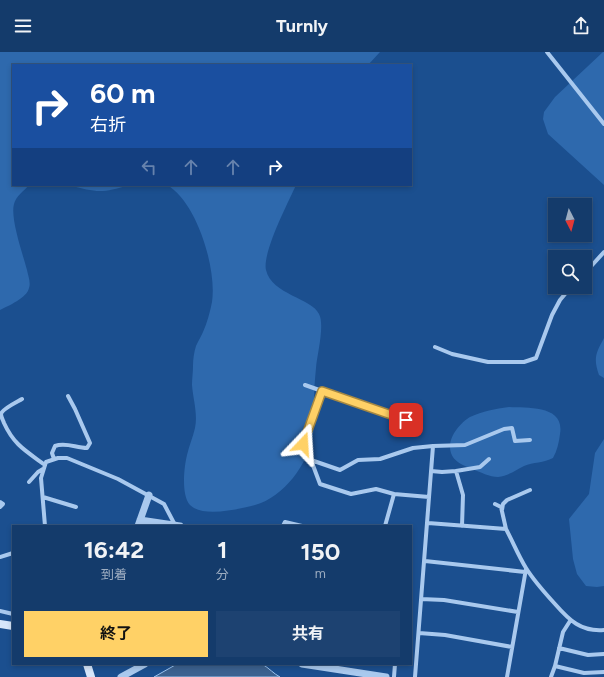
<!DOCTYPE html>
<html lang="ja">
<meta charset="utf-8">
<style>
body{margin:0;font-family:Figtree,"Noto Sans JP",sans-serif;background:#1d4271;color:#f1f3f6;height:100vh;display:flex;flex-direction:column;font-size:15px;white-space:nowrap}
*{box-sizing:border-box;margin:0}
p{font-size:13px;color:#9dadc1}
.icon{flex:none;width:22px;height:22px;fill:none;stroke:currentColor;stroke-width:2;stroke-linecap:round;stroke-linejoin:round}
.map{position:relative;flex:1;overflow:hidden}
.drawer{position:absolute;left:12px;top:473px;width:400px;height:140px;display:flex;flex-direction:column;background:#143b6b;border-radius:0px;box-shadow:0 2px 6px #0003,0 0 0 1px #33557e}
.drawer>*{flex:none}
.banner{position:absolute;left:12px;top:12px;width:400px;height:122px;border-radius:0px;box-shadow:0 2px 6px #0003,0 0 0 1px #33557e;background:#1a4fa0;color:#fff;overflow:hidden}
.needle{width:26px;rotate:174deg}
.fabs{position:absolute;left:548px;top:146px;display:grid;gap:8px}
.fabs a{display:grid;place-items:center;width:44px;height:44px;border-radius:0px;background:#143b6b;box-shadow:0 2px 6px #0003,0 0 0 1px #33557e;font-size:20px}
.pin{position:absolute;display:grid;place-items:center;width:34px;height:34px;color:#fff;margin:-17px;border-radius:8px;box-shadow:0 2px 6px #0006}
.me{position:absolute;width:44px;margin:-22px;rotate:20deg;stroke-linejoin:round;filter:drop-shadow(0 0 3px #0008)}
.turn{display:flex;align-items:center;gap:14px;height:84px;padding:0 12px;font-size:18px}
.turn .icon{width:52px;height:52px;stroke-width:2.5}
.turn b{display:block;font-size:28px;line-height:34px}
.lanes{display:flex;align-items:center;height:38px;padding:0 12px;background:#0003;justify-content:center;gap:20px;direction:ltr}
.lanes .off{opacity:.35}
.eta{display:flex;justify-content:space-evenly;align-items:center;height:68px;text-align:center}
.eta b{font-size:24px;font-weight:700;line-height:28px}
.action{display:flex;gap:8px;margin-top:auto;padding:8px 12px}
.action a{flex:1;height:46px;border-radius:0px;background:#ffd166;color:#111;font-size:16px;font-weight:700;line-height:46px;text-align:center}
.action a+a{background:#1d4271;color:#f1f3f6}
header{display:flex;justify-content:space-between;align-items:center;height:52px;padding:0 12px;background:#143b6b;font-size:18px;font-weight:700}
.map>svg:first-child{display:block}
.green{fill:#2e69ad}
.water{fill:#3c6290;stroke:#9cc4f0}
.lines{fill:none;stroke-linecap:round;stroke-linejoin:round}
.minor{stroke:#a9c9ee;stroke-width:4}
.tertiary{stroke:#a9c9ee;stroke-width:7}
.secondary{stroke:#d6e6fa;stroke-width:8}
.route-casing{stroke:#a68842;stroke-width:10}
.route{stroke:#ffd166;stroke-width:7}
</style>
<header><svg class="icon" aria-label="menu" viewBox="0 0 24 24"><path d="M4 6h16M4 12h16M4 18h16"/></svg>Turnly<svg class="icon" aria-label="share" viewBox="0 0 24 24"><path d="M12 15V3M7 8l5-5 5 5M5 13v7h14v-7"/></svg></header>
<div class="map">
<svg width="604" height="625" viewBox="0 0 604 625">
<rect width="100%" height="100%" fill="#1b4f8f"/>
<!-- green -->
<path class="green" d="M0 0H380L368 13H13V133H29C24 139 16 144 14 152 10 166 23 203 27 218 28 223 31 231 29 236 27 246 8 254 0 258Z
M603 0H604V133L548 82 543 67 544 60 555 45Z
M68 133H129C101 142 96 140 68 133Z
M167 133H296C288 151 262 201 266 218 272 243 312 246 319 262 325 273 317 303 316 316 315 327 314 337 314 348 314 360 315 372 313 383 308 412 284 445 255 453 239 457 203 466 190 453 181 443 184 415 187 403 189 394 193 385 195 376 198 362 193 347 192 333 192 327 193 320 193 314 193 307 194 300 196 294 198 289 201 285 203 280 207 271 210 260 212 250 217 217 197 150 167 133Z
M604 286V326L599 323C593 306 596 301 604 286Z
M509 355C528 356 565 353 560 382 559 390 557 399 553 406 544 411 533 410 524 414 516 418 508 424 498 425 490 425 480 420 472 417 464 414 453 409 451 401 446 387 460 371 470 365 483 359 495 357 509 355Z
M604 387V534L597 535 586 534 577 522 573 507 569 467 589 442 595 401Z"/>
<!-- water -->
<path class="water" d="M177 612H262C269 616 274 622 280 625H154Z"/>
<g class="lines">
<!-- minor -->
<path class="minor" d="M547 0 604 72
M585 221 604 200
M435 295 452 302 488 310H524L536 306 552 263 560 248 571 235
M305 333 322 339 303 392 307 404 311 408 320 432 351 442 376 437 394 442
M322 339 405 368
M22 347C17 350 2 357 1 362 1 365 3 368 4 371 14 393 26 399 45 413
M54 407 52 401 55 394C66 390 76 396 87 396L90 391 75 357 68 344
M311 408 340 418 358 408 380 407 413 396 433 394 465 393 504 377 512 376 515 389 530 388
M431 419 442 420 456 419 463 443 462 474
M456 419 480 415 489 407
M29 430 38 420 43 417
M43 445 76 455
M0 450 3 452 0 455
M495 452 501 455 506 477
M502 458 503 452 507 448 530 438
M428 471 506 477C513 490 518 503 526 516 534 529 544 540 555 552 569 568 581 580 604 578
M45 474 41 426 46 410 58 406H67L118 427 164 452 175 473
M283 474 285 470 302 474
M385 474 394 442 429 445
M0 505 13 501
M425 509 525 520
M421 547 444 548 518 560
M0 559 13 562
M419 581 445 583 512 595
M559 596 588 603 604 602
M555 614 584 621 604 620
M394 625 395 612
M415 625 433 394
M507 625 526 517
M551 625 555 614 563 580 570 569"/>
<!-- tertiary -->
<path class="tertiary" d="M140 468 180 474
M138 474 149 443
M302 612 386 625
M121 625 145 612"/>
<!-- secondary -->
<path class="secondary" d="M0 572 13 574
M87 612 91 625"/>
</g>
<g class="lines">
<!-- route casing -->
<g class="route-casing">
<path id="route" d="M303 392 322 339 406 368"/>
</g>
<!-- route -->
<use href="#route" class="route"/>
</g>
</svg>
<div class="fabs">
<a><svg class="needle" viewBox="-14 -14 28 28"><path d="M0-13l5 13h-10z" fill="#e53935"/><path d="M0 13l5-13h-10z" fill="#9dadc1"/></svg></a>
<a><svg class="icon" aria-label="search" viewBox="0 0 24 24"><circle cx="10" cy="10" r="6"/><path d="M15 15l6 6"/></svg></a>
</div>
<div class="pin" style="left:406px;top:368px;background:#d93025"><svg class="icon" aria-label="arrive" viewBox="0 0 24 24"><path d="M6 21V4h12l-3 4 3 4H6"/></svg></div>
<svg class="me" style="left:303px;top:392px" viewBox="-20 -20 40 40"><path d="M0-17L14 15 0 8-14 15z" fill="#ffd166" stroke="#fff" stroke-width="4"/></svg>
<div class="banner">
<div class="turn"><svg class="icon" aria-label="right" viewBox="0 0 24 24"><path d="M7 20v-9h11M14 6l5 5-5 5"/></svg><div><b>60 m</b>右折</div></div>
<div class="lanes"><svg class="icon off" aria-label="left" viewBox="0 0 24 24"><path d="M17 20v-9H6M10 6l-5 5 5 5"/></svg><svg class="icon off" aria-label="ahead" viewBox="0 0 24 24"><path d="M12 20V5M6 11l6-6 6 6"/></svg><svg class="icon off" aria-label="ahead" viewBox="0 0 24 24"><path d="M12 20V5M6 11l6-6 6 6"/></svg><svg class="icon" aria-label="right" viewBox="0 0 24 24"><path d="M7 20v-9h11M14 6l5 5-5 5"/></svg></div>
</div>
<section class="drawer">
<div class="eta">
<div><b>16:42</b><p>到着</p></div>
<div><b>1</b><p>分</p></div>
<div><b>150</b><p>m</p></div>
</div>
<div class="action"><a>終了</a><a>共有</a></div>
</section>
</div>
